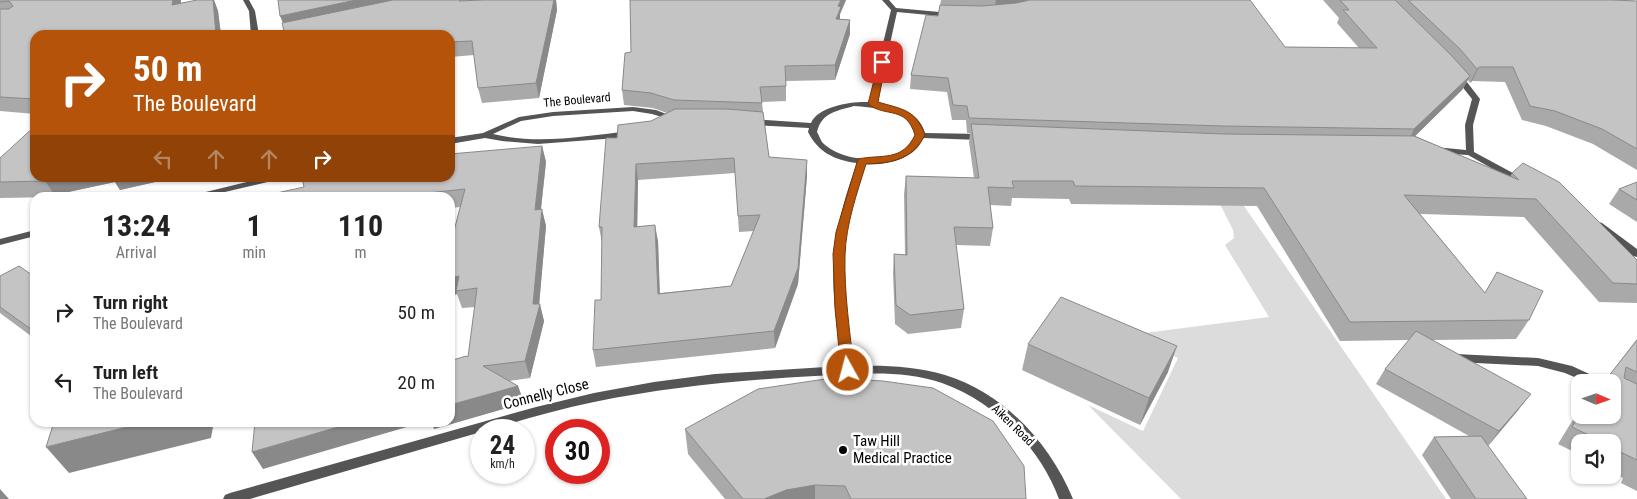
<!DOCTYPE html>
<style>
body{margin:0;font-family:"Roboto Condensed",sans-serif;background:#f6f6f6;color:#222;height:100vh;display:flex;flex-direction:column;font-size:19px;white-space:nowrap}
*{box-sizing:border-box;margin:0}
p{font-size:16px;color:#767676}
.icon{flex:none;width:28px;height:28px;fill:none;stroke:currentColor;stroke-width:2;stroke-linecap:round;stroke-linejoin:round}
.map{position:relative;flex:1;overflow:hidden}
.sheet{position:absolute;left:30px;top:192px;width:425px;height:235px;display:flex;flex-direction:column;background:#fff;border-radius:15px;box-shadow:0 1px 4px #0004}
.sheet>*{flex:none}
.hud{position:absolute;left:30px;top:30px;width:425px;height:152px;border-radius:15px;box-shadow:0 1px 4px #0004;background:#b45309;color:#fff;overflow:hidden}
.needle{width:32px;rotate:92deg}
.tools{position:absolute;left:1571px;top:374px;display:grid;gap:10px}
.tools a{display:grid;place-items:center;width:50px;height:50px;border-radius:10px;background:#fff;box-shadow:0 1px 4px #0004;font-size:25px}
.speed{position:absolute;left:470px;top:419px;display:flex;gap:10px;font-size:25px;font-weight:700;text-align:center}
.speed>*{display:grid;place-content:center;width:65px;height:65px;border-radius:50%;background:#fff;box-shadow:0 1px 4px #0004;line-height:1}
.speed small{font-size:12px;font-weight:400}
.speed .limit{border:8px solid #d22;background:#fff;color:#111}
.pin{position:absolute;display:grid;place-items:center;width:42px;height:42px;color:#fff;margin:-21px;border-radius:10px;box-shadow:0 2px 8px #0006}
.me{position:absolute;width:55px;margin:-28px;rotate:353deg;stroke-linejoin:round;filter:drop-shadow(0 0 4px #0008)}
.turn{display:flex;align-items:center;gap:18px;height:105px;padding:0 20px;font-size:22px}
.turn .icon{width:65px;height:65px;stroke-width:2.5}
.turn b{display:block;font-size:35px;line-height:42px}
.lanes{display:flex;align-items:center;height:48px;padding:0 20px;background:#0003;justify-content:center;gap:25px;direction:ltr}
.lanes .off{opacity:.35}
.eta{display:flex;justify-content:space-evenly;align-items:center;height:85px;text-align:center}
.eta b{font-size:30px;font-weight:700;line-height:35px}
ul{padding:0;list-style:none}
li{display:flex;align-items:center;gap:15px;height:70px;padding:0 20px}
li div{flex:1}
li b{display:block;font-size:19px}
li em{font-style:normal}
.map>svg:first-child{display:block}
.green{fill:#dcdcdc}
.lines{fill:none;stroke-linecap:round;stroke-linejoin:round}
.minor{fill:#555;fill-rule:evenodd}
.wall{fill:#a9a9a9;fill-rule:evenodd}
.shaded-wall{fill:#898989}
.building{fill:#c4c4c4;stroke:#898989;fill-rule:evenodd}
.route{fill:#b45309;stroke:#753606}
.poi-dot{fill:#000;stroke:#fff;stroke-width:2}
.labels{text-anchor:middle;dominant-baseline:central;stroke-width:5;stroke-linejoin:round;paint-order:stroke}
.street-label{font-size:12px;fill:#000;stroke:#fff}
.near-street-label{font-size:15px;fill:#000;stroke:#fff}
.near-poi-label{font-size:15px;fill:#000;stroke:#fff;text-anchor:start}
</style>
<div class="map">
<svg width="1637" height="499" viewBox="0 0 1637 499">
<rect width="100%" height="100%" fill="#fff"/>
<!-- green -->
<path class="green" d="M1208 180H1228L1244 206 1446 499H1181L1088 405 1143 431 1178 358 1129 335 1269 317 1225 245 1234 238 1233 230Z"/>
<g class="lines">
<!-- minor -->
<path class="minor" d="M243 0H249L255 11 259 35H251L249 11Z
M882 0H889L896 8 950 13 953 15 950 17 897 12 877 103C896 107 919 111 925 133L981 134 985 137 981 140 923 138C916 159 885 166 865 164 856 192 847 221 844 250 841 289 848 328 853 366 884 365 915 366 945 375 1004 393 1050 443 1073 499H1059C1040 447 995 402 942 383 902 369 856 374 815 376 741 380 667 387 594 402 558 409 523 420 488 430H481V432L250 499H223L225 495 230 493 536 407 594 393 654 382 715 374 842 366C837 327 830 287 835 248 838 219 847 191 857 163 834 160 818 152 808 132L809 128 752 125 748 122 752 119 811 123C818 106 853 101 869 102L891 10ZM854 106C871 107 935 114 911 144 894 167 840 162 822 142 820 139 819 135 817 132 822 112 837 111 854 106Z
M1454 73H1460L1480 99 1473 125 1474 152 1524 179 1526 181 1524 183H1518L1468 155 1435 153 1431 150 1435 147 1466 150 1465 125 1472 99 1453 75Z
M633 107 656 110 679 119 675 121 652 114 633 111 553 116 521 121 493 134C538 145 585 136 630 131L634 134 630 137 538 144 502 141 485 138 450 144V138L483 133 519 117 553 112Z
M263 178H278L276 180 199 198H181Z
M1599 222 1602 223 1637 249V257L1633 256 1596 227 1594 225 1596 223Z
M35 230V236L0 245V239Z
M1456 354 1538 358 1572 366 1600 379 1602 382H1586L1565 373 1538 366 1456 362 1452 361 1450 358 1452 355Z"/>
</g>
<!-- wall -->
<path class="wall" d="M0 0H181V3L214 0 218 11 221 35H35V114L0 111Z
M278 0H556L557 10 539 98 482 103 478 88 474 55 450 57V35L283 23Z
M630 0H846L840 14V19L850 20V34L835 80 786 81V101L762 102 763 112 769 157 807 176 798 284 775 348 596 367 593 350 601 300 602 243 599 227 617 138 667 113 653 108 624 105 622 90 631 52ZM735 173 739 232 754 231 731 286 660 293 658 241 637 227 638 180Z
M941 0H1027L1026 1 1285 47 1359 48 1337 23 1339 18 1323 0H1612L1637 1V170L1593 144 1546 126 1522 120 1505 82 1472 81 1470 83 1468 80 1462 90 1415 136 1510 177 1512 173 1637 260V303L1599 302 1524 217 1420 214 1485 293 1497 272 1529 320 1516 339 1432 340 1519 409 1488 446 1527 499H1451L1422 455 1434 437 1469 436 1376 384 1385 369 1409 340 1340 341 1257 206 1071 204 1069 199 1012 198 1011 206 990 205 993 228 990 246 956 245 964 309 961 328 908 334 895 324 893 273 894 254 905 255 904 194 906 176 974 178 969 142 970 133H967L966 120H952L947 92 910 89 911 75 938 16Z
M542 146 546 162 541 209 546 226 539 304 544 321 530 378 509 381 518 386 524 403 434 429 432 422H450L468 357 475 307 462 308 457 294 450 296V246L460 207 450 208V198H254L450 178Z
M0 158 173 178 120 190 115 182 59 194 56 197 0 198Z
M1637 182V222L1609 204 1619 189Z
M0 276 35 277V339L0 313Z
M1637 339V491L1621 483 1623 478 1612 473V442H1580V455L1558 444 1580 408V415L1612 382H1604Z
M1028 344 1168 372 1140 425 1022 370Z
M685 429 1026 499H725L688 454Z"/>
<!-- shaded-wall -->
<path class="shaded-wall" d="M173 0H181L179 18 172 5Z
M213 0H214L218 11 221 35H216Z
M356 0H404L286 30 280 16Z
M554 0H556L557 10 539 98 536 83Z
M841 0H846L840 14V20L836 19 838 6Z
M996 0H1027L1023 7 994 12Z
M850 20V34L835 80V65Z
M1479 67 1472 81 1470 83 1477 69Z
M1470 76 1462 90 1407 144 1414 129Z
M542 146 546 162 539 226 535 210Z
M807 160V176L798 284 775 348 774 331Z
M636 164 638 180 637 243 634 227Z
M48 178H173L120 190 115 182 59 194 56 197 45 181Z
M542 209 546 226 539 306 540 304 544 321 530 378 525 361Z
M655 225 658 241 660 310 658 294Z
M459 276 456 291 457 294 450 296V278Z
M1177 346 1168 372 1140 425 1149 398Z
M518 386 524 403 434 429 432 422H450V405Z
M1531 394 1519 409 1488 446 1499 431Z
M147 422H214L211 438 69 473 46 447Z
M355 422H424L263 469 252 452Z
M815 485V499H764L786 490Z
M0 489 9 499H0Z"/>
<!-- building -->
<path class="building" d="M0 0H173L172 5 197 0H213L216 35H35V99L0 97V9H9L13 6 9 1 0 2Z
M278 0H356L280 16Z
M393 0H460L459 1 483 0H554L536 83 478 88 472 41 450 42V35H285L282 23Z
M630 0H841L838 6 841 7 836 19 850 20 835 65 785 66 786 86 760 87 762 103 674 100 651 93 622 90 625 53 631 52Z
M1030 0H1250L1285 47 1377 48 1343 10H1349L1340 0H1395L1451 55 1470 76 1414 129 1223 126 969 118 967 106 953 105 948 78 911 75 926 15 938 16 940 5 982 6 1016 3Z
M1408 0H1612L1637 1V149L1602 129 1555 111 1530 106 1513 67H1479L1477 69 1460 49Z
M675 109H727L763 112 769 157 807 160 798 268 774 331 593 350 595 300H601L602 227H599L606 138H617L618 125 651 121ZM734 158 738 216 760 215 731 286 658 294 655 225 634 227 636 164Z
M971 124 1224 134 1414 136 1519 180 1512 173 1523 163 1559 182 1637 260V284L1613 283 1536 199 1404 195 1485 293 1497 272 1543 291 1529 320 1350 322 1264 188 1075 186 1073 181H1012L1014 188 988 187 993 228 954 227 964 309 910 315 896 305 894 254 907 255 906 176 979 178Z
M35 126V178H52H48L45 181 0 182V158Z
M542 146 535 210 542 209 533 304H540L525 361 483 366 518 386 450 405V361L466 356 468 357 477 288 456 291 459 276 450 278V246L465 189 382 198H254L304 187 302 178H450V154Z
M1637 182V200L1619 189Z
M19 266 35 277V332L0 307V276Z
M1061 297 1177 346 1149 398 1028 344Z
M1416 331 1531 394 1499 431 1385 369Z
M1637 340V372L1626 367 1624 378 1637 384V460L1612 448V442H1603L1572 427 1580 414V415H1612V382H1604Z
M832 378 883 381 933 388 993 421 1024 466 1026 499H851L845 486 815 485 786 490 764 499H743L685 429 758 389Z
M54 422H147L46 447Z
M255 422H355L252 452Z
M1481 436 1527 499H1476L1434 437Z"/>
<!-- route -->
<path class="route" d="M879 60 886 62 878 102C901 109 916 109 925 135 912 160 892 163 866 164 857 193 846 224 845 255 844 293 850 332 854 370L853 374H843L841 370 835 308 833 254 836 232 858 159C882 154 902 162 915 135 906 105 886 118 868 104Z"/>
<!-- markers -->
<circle class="poi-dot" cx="843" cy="450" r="5"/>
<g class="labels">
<!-- street labels -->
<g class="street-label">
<text transform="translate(577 100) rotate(-5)">The Boulevard</text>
<text transform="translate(1013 425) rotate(44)">Aiken Road</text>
</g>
<!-- near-street labels -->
<g class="near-street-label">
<text transform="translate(546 394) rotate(-14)">Connelly Close</text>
</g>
<!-- near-poi labels -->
<g class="near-poi-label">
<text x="853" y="441">Taw Hill<tspan x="853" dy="17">Medical Practice</tspan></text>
</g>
</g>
</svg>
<div class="tools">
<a><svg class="needle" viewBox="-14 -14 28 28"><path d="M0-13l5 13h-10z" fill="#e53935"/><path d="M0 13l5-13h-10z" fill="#767676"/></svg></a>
<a><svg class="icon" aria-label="sound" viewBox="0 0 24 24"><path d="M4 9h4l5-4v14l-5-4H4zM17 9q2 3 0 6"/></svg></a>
</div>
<div class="speed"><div>24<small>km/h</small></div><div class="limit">30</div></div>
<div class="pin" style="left:882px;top:62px;background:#d93025"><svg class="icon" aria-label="arrive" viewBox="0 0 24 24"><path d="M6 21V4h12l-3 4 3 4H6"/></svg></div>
<svg class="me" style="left:848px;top:370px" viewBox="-20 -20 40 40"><circle r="17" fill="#b45309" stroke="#fff" stroke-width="3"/><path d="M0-11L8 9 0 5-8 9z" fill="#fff"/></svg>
<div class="hud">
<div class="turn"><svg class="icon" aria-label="right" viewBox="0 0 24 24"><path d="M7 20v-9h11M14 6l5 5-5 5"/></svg><div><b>50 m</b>The Boulevard</div></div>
<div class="lanes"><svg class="icon off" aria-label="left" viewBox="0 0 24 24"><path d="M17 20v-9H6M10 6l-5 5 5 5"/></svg><svg class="icon off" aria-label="ahead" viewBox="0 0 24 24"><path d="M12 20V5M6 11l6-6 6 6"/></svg><svg class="icon off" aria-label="ahead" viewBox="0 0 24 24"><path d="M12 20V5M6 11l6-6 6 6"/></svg><svg class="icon" aria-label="right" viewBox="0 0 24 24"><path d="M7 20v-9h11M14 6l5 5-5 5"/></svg></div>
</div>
<section class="sheet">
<div class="eta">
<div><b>13:24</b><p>Arrival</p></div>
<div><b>1</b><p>min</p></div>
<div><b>110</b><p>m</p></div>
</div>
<ul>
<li><svg class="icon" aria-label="right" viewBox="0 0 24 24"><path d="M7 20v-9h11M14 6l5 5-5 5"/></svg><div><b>Turn right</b><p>The Boulevard</p></div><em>50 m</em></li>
<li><svg class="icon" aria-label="left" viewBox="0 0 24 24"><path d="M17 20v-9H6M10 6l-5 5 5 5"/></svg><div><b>Turn left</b><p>The Boulevard</p></div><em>20 m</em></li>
</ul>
</section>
</div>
